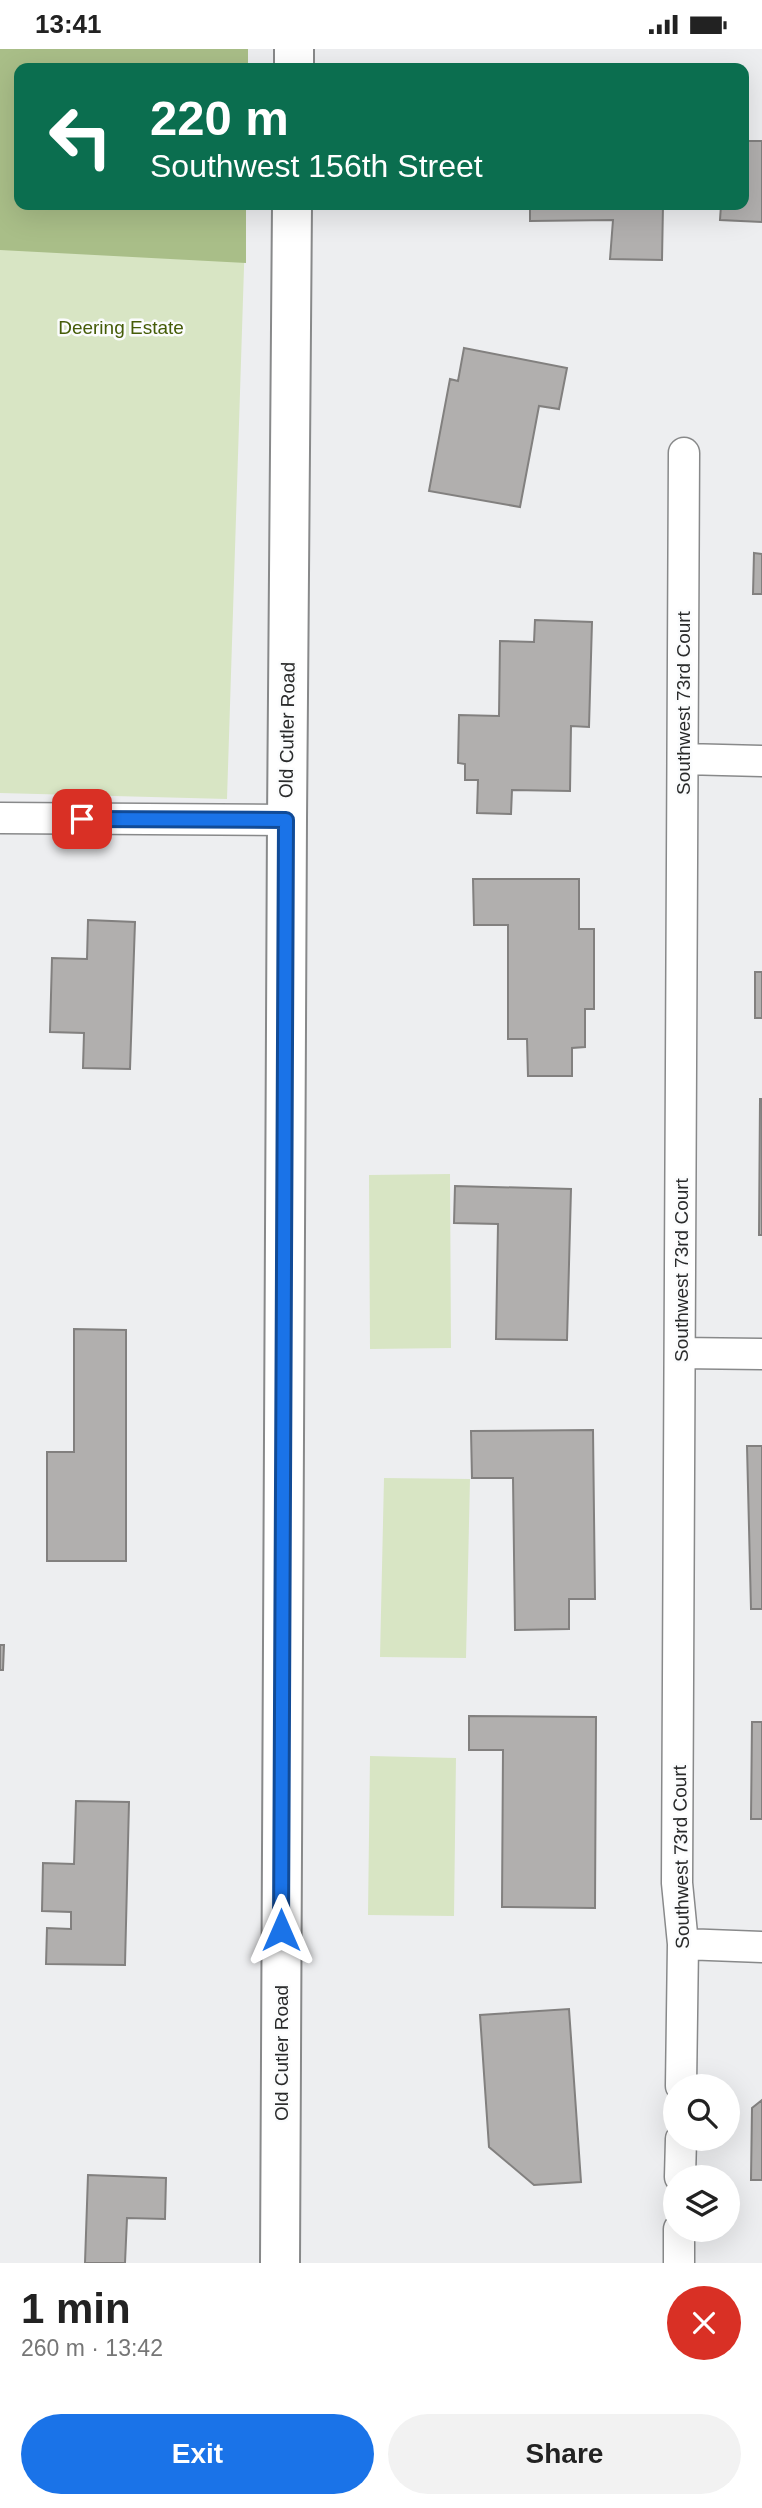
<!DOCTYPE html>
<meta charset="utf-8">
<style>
body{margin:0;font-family:Arial,sans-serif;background:#f2f2f2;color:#222;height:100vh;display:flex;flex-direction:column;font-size:26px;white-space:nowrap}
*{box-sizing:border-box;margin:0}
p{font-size:23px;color:#767676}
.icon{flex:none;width:38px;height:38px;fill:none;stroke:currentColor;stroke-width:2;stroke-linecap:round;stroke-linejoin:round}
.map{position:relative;height:2214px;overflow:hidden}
.details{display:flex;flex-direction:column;background:#fff;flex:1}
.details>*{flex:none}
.guide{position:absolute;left:14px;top:14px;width:735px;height:147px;border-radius:14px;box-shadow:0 7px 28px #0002;background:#0b6e4f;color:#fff;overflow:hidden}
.buttons{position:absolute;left:663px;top:2025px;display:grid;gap:14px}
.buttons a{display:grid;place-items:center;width:77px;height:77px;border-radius:50%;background:#fff;box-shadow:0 7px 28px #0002;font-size:35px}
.pin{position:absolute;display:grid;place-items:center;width:60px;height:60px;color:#fff;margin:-30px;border-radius:14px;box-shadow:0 4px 10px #0006}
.me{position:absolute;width:77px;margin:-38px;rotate:0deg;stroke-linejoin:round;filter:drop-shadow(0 0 5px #0008)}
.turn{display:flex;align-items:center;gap:24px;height:147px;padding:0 21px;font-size:32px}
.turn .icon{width:91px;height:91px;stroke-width:2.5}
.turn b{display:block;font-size:49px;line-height:60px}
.round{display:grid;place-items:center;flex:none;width:74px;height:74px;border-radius:37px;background:#f2f2f2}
.overview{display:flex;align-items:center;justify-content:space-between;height:119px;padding:0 21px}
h1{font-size:42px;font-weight:700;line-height:52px}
.action{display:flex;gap:14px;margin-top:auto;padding:14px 21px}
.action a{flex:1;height:80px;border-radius:42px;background:#1a73e8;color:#fff;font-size:28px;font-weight:700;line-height:80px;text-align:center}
.action a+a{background:#f2f2f2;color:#222}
.status{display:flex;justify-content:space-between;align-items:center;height:49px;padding:0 35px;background:#fff;direction:ltr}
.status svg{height:19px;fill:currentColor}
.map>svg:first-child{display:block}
.green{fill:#d8e5c4}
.forest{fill:#a9be88}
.building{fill:#b1afae;stroke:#82807f;stroke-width:2}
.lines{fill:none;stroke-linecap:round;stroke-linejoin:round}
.street-casing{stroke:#88898a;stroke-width:33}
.secondary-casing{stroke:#88898a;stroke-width:42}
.street{stroke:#fff;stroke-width:30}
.secondary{stroke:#fff;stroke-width:38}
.route-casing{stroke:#114b97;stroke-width:18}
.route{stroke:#1a73e8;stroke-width:12}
.labels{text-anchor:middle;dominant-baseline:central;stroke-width:5;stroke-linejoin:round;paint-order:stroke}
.park-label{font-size:19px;fill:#455c08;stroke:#fbfcfd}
.street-label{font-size:19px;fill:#292a2a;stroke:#fbfcfd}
</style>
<div class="status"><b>13:41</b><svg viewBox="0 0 49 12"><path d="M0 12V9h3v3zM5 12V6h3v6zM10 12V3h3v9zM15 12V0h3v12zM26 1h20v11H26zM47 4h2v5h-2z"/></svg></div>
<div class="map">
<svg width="762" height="2214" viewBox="0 0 762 2214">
<rect width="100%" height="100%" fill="#edeef0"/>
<!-- green -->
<path class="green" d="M0 0H248V19H19V156H246L227 750 0 744Z
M450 1125 451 1299 370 1300 369 1126Z
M384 1429 470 1430 466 1609 380 1608Z
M370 1707 456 1709 454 1867 368 1866Z"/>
<!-- forest -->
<path class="forest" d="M0 0H248V19H19V156H246V214L0 201Z"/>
<!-- building -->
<path class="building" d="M744 92H762V173L720 171 721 156H744Z
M530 156H663L662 211 610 210 613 171 530 172Z
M464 299 567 319 559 360 539 357 520 458 429 442 450 330 458 332Z
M754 504 762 505V545H753Z
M535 571 592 573 589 678 571 677 570 742 512 741 511 765 477 764 478 731H465V715L458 714 459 666 499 667 500 592 534 593Z
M473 830H579V880H594V960H585V998L572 999V1027H528L527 990H508V876H474Z
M88 871 135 873 130 1020 83 1019 84 984 50 983 52 909 87 910Z
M755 923H762V969H755Z
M760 1050H762V1186H759Z
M455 1137 571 1140 567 1291 496 1290 498 1175 454 1174Z
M74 1280 126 1281V1512H47V1403H74Z
M593 1381 595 1550H569V1580L515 1581 513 1429H472L471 1382Z
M747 1397H762V1560H751Z
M0 1596H4L3 1621H0Z
M469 1667 596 1668 595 1859 502 1858 503 1701H469Z
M752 1673H762V1770H751Z
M76 1752 129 1753 125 1916 46 1915 47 1879 71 1880V1863L42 1862 43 1814 74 1815Z
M569 1960 581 2133 534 2136 489 2098 480 1966Z
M762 2051V2131H751L752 2059Z
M88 2126 166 2129 165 2170 127 2169 125 2214H85Z"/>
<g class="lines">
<!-- street casing -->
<g class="street-casing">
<path id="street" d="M683 710 762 712
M0 769 287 771
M680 1304 762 1305
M683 1895 762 1898
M681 2037 683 1895 677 1834 684 404
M680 2128 681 2090
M679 2214V2180"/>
</g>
<!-- secondary casing -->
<g class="secondary-casing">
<path id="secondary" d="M294 19V0
M280 2214 287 771 292 156"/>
</g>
<!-- street -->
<use href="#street" class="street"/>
<!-- secondary -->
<use href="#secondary" class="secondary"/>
</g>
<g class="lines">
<!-- route casing -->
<g class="route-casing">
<path id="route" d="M82 770 286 771 281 1881"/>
</g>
<!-- route -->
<use href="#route" class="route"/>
</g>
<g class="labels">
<!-- park labels -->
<g class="park-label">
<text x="121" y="278">Deering Estate</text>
</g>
<!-- street labels -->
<g class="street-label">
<text transform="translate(683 654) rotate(-90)">Southwest 73rd Court</text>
<text transform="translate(287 681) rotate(-89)">Old Cutler Road</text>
<text transform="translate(681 1221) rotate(-90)">Southwest 73rd Court</text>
<text transform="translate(681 1808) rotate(-91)">Southwest 73rd Court</text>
<text transform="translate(281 2004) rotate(-90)">Old Cutler Road</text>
</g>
</g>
</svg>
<div class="buttons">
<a><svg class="icon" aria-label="search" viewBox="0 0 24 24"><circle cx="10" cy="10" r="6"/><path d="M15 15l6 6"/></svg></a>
<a><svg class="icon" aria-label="layers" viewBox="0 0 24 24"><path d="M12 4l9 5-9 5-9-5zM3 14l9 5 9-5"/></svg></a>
</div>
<div class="pin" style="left:82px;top:770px;background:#d93025"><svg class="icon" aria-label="arrive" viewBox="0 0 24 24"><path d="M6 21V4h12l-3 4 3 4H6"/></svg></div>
<svg class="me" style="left:281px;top:1881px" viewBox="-20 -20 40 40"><path d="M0-17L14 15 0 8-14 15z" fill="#1a73e8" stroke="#fff" stroke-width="4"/></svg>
<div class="guide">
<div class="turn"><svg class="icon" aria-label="left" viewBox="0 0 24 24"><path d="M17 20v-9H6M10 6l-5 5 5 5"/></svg><div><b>220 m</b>Southwest 156th Street</div></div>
</div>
</div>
<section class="details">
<div class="overview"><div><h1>1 min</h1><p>260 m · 13:42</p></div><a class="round" style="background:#d93025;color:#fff"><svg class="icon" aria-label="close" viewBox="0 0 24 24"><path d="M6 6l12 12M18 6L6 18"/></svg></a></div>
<div class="action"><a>Exit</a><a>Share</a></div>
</section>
